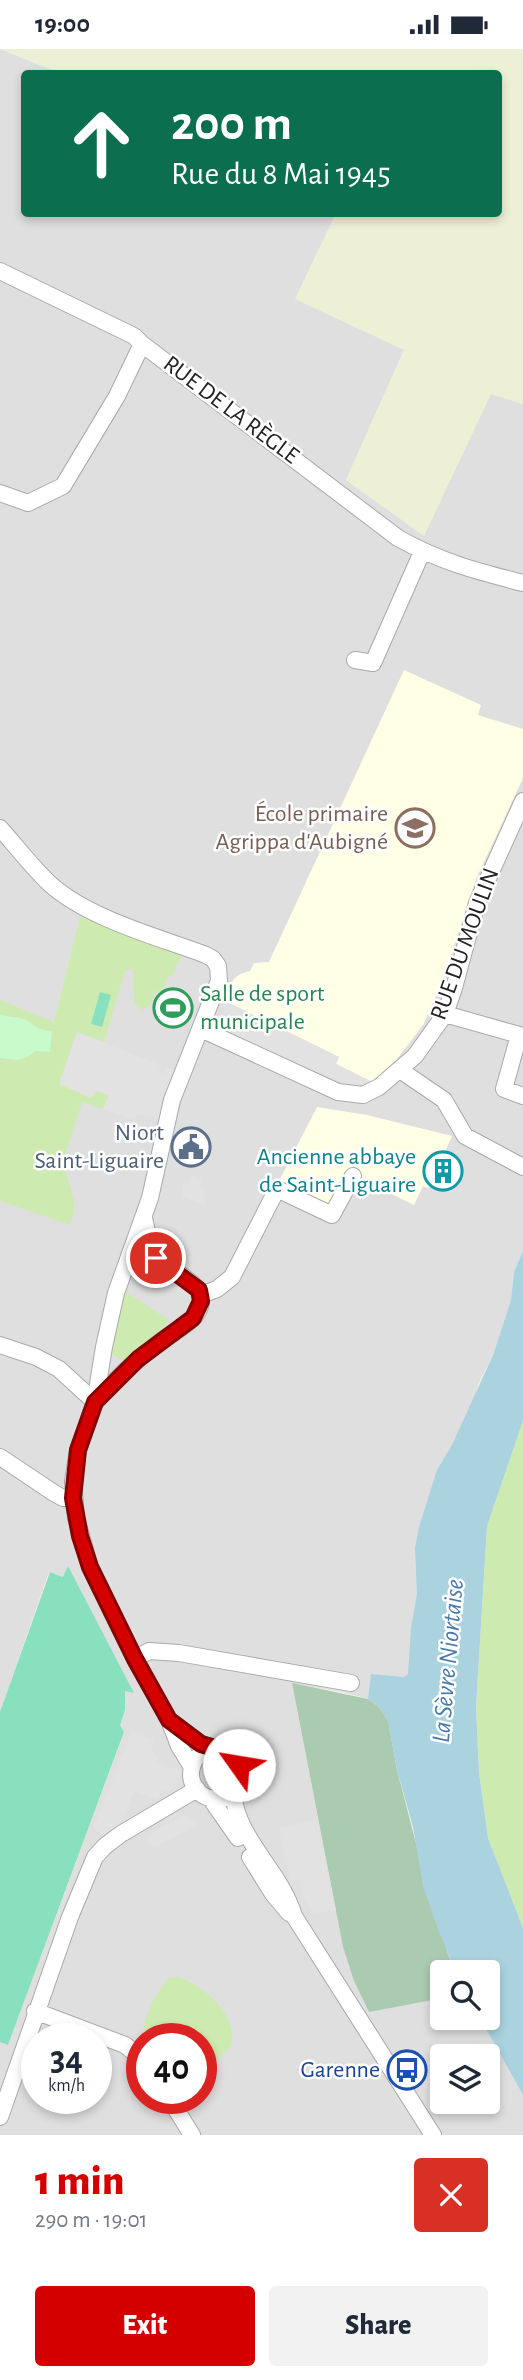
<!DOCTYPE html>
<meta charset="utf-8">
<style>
body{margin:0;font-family:"Alegreya Sans",sans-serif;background:#f2f2f3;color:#1f2937;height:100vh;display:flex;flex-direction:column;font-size:26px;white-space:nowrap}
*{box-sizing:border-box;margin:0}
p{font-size:23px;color:#747a83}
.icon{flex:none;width:38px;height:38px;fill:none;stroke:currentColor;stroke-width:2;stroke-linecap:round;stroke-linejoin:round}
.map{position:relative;height:2086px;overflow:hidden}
.details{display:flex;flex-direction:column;background:#fff;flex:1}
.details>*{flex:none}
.banner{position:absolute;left:21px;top:21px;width:481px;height:147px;border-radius:7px;box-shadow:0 4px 10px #0003;background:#0b6e4f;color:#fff;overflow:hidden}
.tools{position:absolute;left:430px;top:1911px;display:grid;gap:14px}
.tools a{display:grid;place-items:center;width:70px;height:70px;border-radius:7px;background:#fff;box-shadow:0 4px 10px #0003;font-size:35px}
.speed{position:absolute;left:21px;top:1974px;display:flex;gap:14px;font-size:35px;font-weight:700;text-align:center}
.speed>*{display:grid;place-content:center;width:91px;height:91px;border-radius:50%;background:#fff;box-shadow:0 4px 10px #0003;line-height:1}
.speed small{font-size:18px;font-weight:400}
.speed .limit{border:10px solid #d22;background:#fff;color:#111}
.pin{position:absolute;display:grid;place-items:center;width:60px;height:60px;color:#fff;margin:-30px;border:4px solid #fff;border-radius:50%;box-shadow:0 2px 7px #0007}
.me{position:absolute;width:77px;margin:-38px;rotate:302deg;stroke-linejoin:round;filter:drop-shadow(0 0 5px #0008)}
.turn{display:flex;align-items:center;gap:24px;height:147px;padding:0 35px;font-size:32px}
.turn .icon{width:91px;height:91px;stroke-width:2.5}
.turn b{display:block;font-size:49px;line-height:60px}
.round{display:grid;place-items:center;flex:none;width:74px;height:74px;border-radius:7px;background:#f2f2f3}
.overview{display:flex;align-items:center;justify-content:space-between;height:119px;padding:0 35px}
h1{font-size:42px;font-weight:800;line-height:52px;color:#d40000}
.primary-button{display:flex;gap:14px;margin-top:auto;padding:14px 35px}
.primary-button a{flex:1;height:80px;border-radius:7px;background:#d40000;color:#fff;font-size:28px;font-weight:800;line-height:80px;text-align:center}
.primary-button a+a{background:#f2f2f3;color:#1f2937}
.status{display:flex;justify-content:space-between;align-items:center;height:49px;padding:0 35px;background:#fff;direction:ltr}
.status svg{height:19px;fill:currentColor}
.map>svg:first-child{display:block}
.residential{fill:#e0dfdf;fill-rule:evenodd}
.education{fill:#ffffe5}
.farmland{fill:#eef0d5}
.grass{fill:#cdebb0}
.cemetery{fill:#aacbaf}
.park{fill:#c8facc}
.pitch{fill:#88e0be}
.parking{fill:#e2e2e2}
.water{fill:#aad3df}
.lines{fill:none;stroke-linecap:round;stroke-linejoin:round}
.minor-casing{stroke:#a9a9a9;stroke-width:18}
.minor{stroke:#fff;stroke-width:16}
.route-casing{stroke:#8a0000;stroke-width:18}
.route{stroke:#d40000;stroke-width:12}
.labels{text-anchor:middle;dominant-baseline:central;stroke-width:5;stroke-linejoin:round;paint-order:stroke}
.street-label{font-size:24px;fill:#222;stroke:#fff}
.education-label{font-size:24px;fill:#785e54;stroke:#fff;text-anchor:end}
.leisure-label{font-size:24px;fill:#27864d;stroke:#fff;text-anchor:start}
.service-label{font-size:24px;fill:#4e5e75;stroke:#fff;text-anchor:end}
.culture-label{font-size:24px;fill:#0d838f;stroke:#fff;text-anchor:end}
.transit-label{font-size:24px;fill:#164399;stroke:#fff;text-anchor:end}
.water-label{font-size:26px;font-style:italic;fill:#4a7aab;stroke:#fff}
</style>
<div class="status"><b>19:00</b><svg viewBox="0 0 49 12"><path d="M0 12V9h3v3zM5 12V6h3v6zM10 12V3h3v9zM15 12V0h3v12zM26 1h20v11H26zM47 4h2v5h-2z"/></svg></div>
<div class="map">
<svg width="523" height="2086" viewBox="0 0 523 2086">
<rect width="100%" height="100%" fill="#f2efe9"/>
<!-- residential -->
<path class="residential" d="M0 0 60 24H24V164H327L334 168 404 301 346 431 424 486 491 344 523 355V1202L514 1223 511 1251 493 1306 478 1335 420 1663 338 1642 292 1635 343 1898 354 1932 369 1962 443 1949V1969H480L523 2046V2086H0V1993L8 1996 124 1684 120 1676 125 1661V1641L133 1643 68 1518 64 1528 49 1523 0 1663ZM37 1990H96V2049H37ZM142 1990H201V2049H142ZM443 2007H488V2053H443Z"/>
<!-- education -->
<path class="education" d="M404 621 481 656 478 666 523 680V729L476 830 444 928 423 976 397 1010 372 1033 336 1015 339 1008 223 951 234 930 240 925 250 922 254 914 269 913Z
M317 1058 367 1066 452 1087 429 1139 423 1137 414 1156 345 1122 327 1158 278 1134Z"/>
<!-- farmland -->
<path class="farmland" d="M1 0H523V355L491 345 424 487 346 431 404 301 295 250 334 168 327 165 499 164V24H60Z"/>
<!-- grass -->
<path class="grass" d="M80 868 182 906 172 927H168L161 944 156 941 151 954 143 961 134 953 133 919 125 922 104 993 78 983 96 1042 109 1046 103 1060 82 1053 63 1113 74 1151V1165L70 1176 0 1152V951L54 973Z
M126 1243 169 1271 161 1282 125 1312 108 1303 119 1254Z
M523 1372V1879L488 1789 479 1723 476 1658 487 1477Z
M177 1928C203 1935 240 1967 231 1998L217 2010 201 2019V1990H155L144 1982C144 1963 157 1944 169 1929Z"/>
<!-- cemetery -->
<path class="cemetery" d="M292 1634 368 1650 379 1658 388 1671 397 1721 419 1806 448 1905 456 1923H443V1949L369 1963 354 1932 343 1898Z"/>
<!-- park -->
<path class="park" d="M0 965C8 969 15 967 24 970 36 976 36 981 52 982L50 1003 36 1002C20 1014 17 1010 0 1009Z"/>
<!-- pitch -->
<path class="pitch" d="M100 943 111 946 102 978 91 975Z
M68 1517 134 1644 125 1642V1661L120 1676 124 1683 8 1996 0 1993V1663L50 1523 63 1528Z"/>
<!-- parking -->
<path class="parking" d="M223 951 339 1008 336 1015 372 1033 359 1038 341 1036 239 987 231 981 224 967Z
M77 983 160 1016 158 1022 163 1025 167 1018 175 1022 160 1070 139 1065 133 1070 103 1060 109 1046 96 1042 91 1049 59 1035Z
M192 1126 202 1130 200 1138 204 1140 205 1156 183 1148 182 1133 189 1134Z
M131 1683 154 1692 151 1701 158 1707 156 1713 182 1722 176 1738 169 1742 162 1740 158 1750 134 1742 119 1778 103 1786 93 1780Z
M184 1766 200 1774 156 1798 147 1796 148 1786Z
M317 1770 336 1861 313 1865 304 1846 301 1831 291 1833 279 1779Z"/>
<!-- water -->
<path class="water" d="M523 1202V1372L487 1477 476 1658 479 1723 488 1789 523 1879V2046L480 1969H488V1923H456L439 1883 423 1837 413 1778 397 1721 388 1672 379 1658 368 1650 371 1625 404 1628 408 1625 411 1579 417 1545 415 1499 419 1478 437 1421 452 1396 493 1306 511 1251 514 1223Z"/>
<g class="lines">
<!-- minor casing -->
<g class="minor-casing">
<path id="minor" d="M0 222 134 287 142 295
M0 444 28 454 63 437 117 347 142 295 398 489C441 513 476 522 523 534
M355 611 373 614 422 503
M0 779C16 797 32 818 50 835 89 870 158 888 206 906L213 910 218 917 219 932 172 1051 150 1149 116 1244 104 1298 95 1353 78 1401 73 1432 76 1469 90 1518 135 1610 169 1671 179 1697 192 1718
M445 965 519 986 504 1040 523 1047
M201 980 338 1043 363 1046 379 1038 415 1007 445 965 454 939 477 854 523 752
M400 1021 444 1051 465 1087 523 1118
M201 1246 217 1240 232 1228 277 1140 332 1166 353 1127
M0 1296 36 1308 59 1320 95 1353
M95 1353C115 1330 136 1311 160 1293 171 1284 186 1278 195 1267 201 1259 203 1250 199 1241 166 1208 155 1225 144 1169
M0 1408 54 1444 63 1449H73
M135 1610 149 1602 179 1604 351 1634
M169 1671 201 1695 216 1700
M191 1725a25 25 0 1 1 50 0a25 25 0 1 1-50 0Z
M233 1743C236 1790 281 1822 294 1867L433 2086
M210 1749 238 1789
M250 1808 273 1845 289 1864
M35 1962 125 1996 142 2010
M169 2049 192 2086
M0 2068 70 1868 95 1808 105 1797 121 1785 197 1740"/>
</g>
<!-- minor -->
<use href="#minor" class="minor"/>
</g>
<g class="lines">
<!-- route casing -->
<g class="route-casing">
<path id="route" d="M156 1209 199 1241 201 1252 193 1269 138 1310 95 1353 78 1401 73 1449 80 1487 90 1518 135 1610 169 1671 201 1695 228 1703 239 1716"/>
</g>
<!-- route -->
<use href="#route" class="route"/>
</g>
<!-- icons -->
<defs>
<g id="school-ring" transform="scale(2.0125)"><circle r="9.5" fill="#fff" stroke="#8d6e63" stroke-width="1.5"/><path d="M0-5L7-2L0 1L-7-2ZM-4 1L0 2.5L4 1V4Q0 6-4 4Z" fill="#8d6e63"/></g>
<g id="stadium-ring" transform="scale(2.0125)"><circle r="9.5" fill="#fff" stroke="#2e9e5b" stroke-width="1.5"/><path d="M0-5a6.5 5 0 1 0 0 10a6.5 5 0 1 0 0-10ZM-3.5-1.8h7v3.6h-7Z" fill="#2e9e5b"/></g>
<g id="civic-ring" transform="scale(2.0125)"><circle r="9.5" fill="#fff" stroke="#5c6f8a" stroke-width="1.5"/><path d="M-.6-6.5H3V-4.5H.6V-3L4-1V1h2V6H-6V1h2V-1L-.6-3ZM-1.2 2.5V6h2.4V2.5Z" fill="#5c6f8a"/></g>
<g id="building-ring" transform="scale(2.0125)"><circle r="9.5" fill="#fff" stroke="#0f9aa8" stroke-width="1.5"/><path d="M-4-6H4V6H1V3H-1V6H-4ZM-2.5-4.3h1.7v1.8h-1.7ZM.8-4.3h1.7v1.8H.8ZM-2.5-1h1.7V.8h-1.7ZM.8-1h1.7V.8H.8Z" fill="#0f9aa8"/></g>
<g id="bus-ring" transform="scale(2.0125)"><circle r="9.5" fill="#fff" stroke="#1a4fb4" stroke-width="1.5"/><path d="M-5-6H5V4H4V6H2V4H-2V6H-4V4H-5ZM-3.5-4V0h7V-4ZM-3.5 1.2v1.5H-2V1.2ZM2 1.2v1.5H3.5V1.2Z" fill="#1a4fb4"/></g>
</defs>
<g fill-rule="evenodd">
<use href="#school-ring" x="415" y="779"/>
<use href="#stadium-ring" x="173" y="959"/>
<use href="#civic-ring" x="191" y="1098"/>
<use href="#building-ring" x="443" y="1122"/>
<use href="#bus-ring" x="407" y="2021"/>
</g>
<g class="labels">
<!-- street labels -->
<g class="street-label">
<text transform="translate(231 361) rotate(37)">RUE DE LA RÈGLE</text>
<text transform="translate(465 895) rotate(-70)">RUE DU MOULIN</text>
</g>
<!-- education labels -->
<g class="education-label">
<text x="388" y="765">École primaire<tspan x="388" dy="28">Agrippa d'Aubigné</tspan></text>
</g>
<!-- leisure labels -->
<g class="leisure-label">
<text x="200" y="945">Salle de sport<tspan x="200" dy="28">municipale</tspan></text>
</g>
<!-- service labels -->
<g class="service-label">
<text x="164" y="1084">Niort<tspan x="164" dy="28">Saint-Liguaire</tspan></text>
</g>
<!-- culture labels -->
<g class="culture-label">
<text x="416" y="1108">Ancienne abbaye<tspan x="416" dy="28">de Saint-Liguaire</tspan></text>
</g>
<!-- transit labels -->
<g class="transit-label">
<text x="380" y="2021">Garenne</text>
</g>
<!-- water labels -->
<g class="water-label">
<text transform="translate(448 1612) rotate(-85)">La Sèvre Niortaise</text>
</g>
</g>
</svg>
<div class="tools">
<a><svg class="icon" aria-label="search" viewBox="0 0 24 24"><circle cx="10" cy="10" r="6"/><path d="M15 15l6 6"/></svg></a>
<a><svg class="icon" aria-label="layers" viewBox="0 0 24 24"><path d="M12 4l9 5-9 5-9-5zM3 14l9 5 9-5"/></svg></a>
</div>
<div class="speed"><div>34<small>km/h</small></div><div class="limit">40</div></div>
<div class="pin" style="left:156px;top:1209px;background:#d93025"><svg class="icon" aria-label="arrive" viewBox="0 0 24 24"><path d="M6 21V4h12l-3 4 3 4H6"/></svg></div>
<svg class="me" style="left:239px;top:1716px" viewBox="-20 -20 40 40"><circle r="19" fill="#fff"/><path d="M0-13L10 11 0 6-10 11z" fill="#d40000"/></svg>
<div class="banner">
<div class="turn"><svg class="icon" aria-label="ahead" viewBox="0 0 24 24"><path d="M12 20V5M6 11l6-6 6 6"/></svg><div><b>200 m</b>Rue du 8 Mai 1945</div></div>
</div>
</div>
<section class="details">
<div class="overview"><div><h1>1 min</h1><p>290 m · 19:01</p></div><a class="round" style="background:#d93025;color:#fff"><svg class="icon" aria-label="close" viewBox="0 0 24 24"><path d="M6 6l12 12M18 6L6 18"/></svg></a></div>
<div class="primary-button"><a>Exit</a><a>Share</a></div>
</section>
